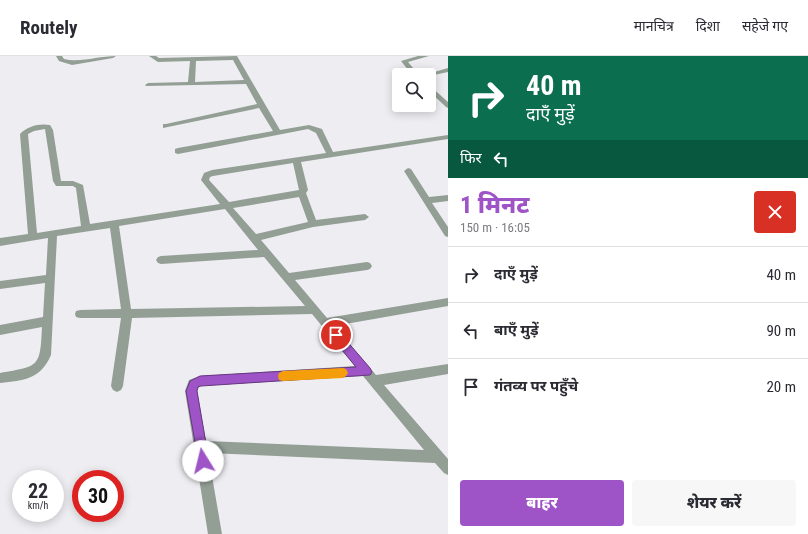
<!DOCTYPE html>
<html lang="hi">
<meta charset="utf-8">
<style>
body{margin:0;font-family:"Roboto Condensed","Noto Sans Devanagari",sans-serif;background:#f7f7f7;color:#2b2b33;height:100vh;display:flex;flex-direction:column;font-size:15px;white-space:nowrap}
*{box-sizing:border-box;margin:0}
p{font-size:13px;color:#7c7c81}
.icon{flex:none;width:22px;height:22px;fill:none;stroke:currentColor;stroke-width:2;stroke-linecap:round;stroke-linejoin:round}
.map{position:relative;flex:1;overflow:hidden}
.side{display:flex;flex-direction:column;background:#fff;width:360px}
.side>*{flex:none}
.top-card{background:#0b6e4f;color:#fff;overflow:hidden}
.controls{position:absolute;left:392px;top:12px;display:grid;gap:8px}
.controls a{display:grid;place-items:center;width:44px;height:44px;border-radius:4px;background:#fff;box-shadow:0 2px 10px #0003;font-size:20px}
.speed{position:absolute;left:12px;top:414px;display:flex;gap:8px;font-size:20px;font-weight:700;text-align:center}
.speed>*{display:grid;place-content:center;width:52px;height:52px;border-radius:50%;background:#fff;box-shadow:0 2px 10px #0003;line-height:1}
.speed small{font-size:10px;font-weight:400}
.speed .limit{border:6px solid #d22;background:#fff;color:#111}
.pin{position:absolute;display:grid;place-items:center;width:34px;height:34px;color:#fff;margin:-17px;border:2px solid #fff;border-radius:50%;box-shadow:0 1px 4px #0007}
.me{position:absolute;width:44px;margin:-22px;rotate:351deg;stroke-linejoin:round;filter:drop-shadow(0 0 3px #0008)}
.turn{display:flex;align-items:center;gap:14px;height:84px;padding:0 12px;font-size:18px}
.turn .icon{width:52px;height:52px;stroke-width:2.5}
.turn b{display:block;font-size:28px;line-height:34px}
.then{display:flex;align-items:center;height:38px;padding:0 12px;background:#0003;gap:8px;font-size:15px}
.round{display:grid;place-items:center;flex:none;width:42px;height:42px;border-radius:4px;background:#f7f7f7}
.head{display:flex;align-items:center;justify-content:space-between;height:68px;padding:0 12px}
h1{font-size:24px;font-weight:800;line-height:30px;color:#9e54c7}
.button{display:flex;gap:8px;margin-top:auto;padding:8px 12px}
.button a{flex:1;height:46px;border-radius:4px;background:#9e54c7;color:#fff;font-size:16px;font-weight:800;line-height:46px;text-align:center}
.button a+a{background:#f7f7f7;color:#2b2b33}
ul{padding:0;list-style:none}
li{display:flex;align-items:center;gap:12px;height:56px;padding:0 12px;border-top:1px solid #e1e1e2}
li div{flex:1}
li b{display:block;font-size:15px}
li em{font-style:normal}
header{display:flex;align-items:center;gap:24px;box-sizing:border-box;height:56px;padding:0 20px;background:#fff;border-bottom:1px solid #e1e1e2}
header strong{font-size:19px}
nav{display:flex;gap:22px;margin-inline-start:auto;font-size:14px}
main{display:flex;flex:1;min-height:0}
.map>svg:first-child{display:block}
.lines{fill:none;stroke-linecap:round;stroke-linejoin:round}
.minor{fill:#939f95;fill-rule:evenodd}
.route{fill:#9e54c7;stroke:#673781}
.slow{fill:#f59e0b}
</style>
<header>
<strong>Routely</strong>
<nav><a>मानचित्र</a><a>दिशा</a><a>सहेजे गए</a></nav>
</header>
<main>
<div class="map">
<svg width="448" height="478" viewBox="0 0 448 478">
<rect width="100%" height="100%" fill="#ededf2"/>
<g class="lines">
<!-- minor -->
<path class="minor" d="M56 0H62L64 3C80 7 99 0 116 0L113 2 72 9 59 5Z
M149 0H156L159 2 237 0 280 74 309 69 322 73 333 96 448 79V83L301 106 308 134 306 137 316 164 365 158 369 161 365 164 313 171 261 184 289 217 367 206 370 207 372 210 370 213 367 214 295 224 327 262 448 242V250L334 270 376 319 448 308V318L384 329 448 403V419L444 417 435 407 208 397 222 478H208L185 335 189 324 200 320 355 310 312 258 132 262 123 330 121 334 117 336 113 334 111 330 121 262H80L76 261 75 258 76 255 80 254 121 253 110 172 57 180 51 299C40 324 24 324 0 327V317C40 310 40 311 42 271L0 279V269L43 261 45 227 0 233V225L46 219 48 182 0 190V182L28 178 20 78C27 70 40 67 50 69L53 74 61 125H73L83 129 90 168 220 148 201 124 204 117 212 114 326 97 316 77 308 73 178 98 175 97V93L178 92 273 75 259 52 163 72V68H166L257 48 246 28 146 30 145 29 148 27 188 26 190 5 158 6ZM233 4 244 24 195 26 196 5ZM45 73 53 125 56 130H73L76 132 81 170 37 177 28 78 34 75ZM293 107 299 134 229 146 209 124 210 121 213 120ZM299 141 308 166 256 178 233 152ZM225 153 258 194 161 200 158 201 156 204 158 207 161 208 264 201 305 250 131 253 119 170ZM363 320 424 394 206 385 197 335 198 332 200 330Z
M418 0H429L408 6 419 19H412L401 5Z
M448 12V16L429 20V19H424Z
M429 29 448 46V52L446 51 429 35Z
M408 112 411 113 429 141 448 139V145L432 147 448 171V181L445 180 404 115Z"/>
</g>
<!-- route -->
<path class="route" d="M336 275 339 276 370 312 372 316 370 319 201 330 198 331 197 335 209 405 207 409 203 411 199 409 186 335 190 325 200 320 356 311 332 282 331 279 332 276Z"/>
<!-- slow -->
<path class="slow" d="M343 312 346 313 348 317 346 320 343 322 283 325 279 324 278 320 279 317 283 315Z"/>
</svg>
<div class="controls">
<a><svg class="icon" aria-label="search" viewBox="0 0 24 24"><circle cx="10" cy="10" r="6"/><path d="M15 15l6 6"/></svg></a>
</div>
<div class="speed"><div>22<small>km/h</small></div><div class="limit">30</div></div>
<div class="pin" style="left:336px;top:279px;background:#d93025"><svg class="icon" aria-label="arrive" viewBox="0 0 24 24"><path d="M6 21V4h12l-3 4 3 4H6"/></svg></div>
<svg class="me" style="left:203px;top:405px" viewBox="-20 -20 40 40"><circle r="19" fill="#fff"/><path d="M0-13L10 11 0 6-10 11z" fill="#9e54c7"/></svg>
</div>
<section class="side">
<div class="top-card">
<div class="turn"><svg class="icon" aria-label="right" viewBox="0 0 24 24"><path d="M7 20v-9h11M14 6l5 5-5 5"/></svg><div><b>40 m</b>दाएँ मुड़ें</div></div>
<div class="then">फिर<svg class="icon" aria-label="left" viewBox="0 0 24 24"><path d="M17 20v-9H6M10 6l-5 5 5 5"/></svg></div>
</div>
<div class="head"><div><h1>1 मिनट</h1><p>150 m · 16:05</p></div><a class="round" style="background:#d93025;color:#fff"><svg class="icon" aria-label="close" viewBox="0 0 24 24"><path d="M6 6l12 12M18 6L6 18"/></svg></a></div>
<ul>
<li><svg class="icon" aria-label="right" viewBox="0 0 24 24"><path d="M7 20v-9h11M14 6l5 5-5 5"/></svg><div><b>दाएँ मुड़ें</b></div><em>40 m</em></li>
<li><svg class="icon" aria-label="left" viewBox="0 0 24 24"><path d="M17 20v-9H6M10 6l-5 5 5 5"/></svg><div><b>बाएँ मुड़ें</b></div><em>90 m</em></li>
<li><svg class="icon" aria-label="arrive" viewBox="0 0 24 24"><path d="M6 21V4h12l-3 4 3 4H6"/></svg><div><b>गंतव्य पर पहुँचे</b></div><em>20 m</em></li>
</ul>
<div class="button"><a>बाहर</a><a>शेयर करें</a></div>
</section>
</main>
